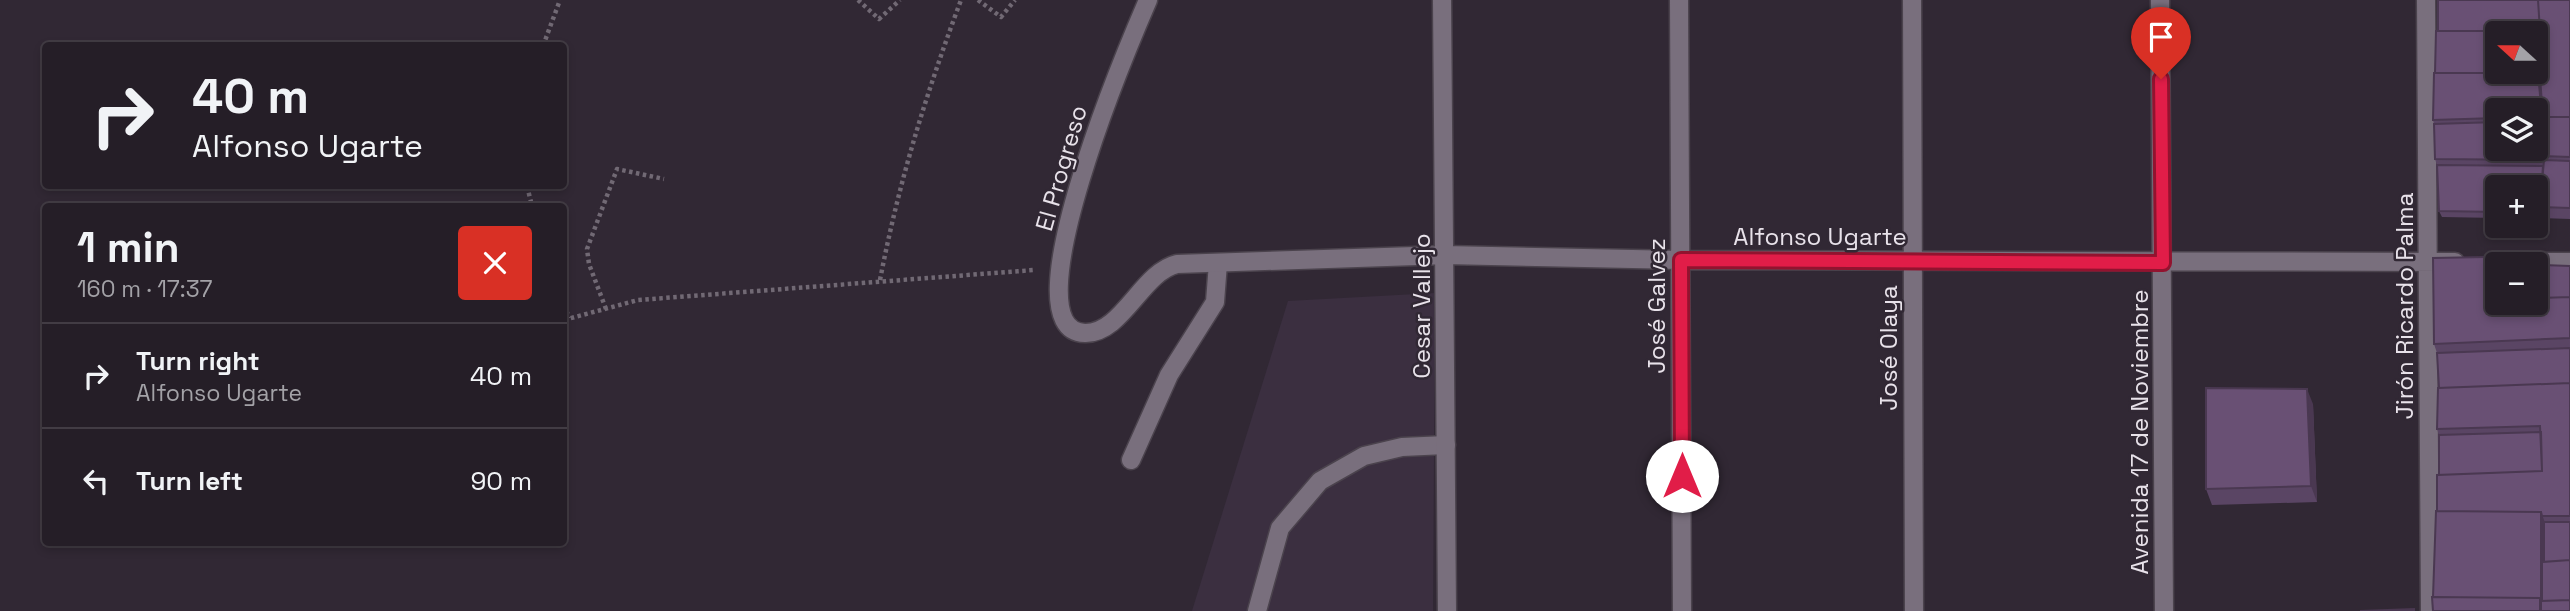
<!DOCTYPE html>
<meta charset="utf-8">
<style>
body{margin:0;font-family:"Space Grotesk",sans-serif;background:#2d272f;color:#f1f3f6;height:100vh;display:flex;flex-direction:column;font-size:26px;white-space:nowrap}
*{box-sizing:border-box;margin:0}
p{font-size:23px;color:#a3a2a7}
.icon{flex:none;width:38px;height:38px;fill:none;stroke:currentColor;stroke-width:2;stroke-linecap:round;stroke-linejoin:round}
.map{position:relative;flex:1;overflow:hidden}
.details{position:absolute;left:42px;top:203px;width:525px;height:343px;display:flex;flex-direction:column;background:#251e27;border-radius:7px;box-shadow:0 4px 10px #0003,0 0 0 2px #423c44}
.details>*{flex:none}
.hud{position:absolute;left:42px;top:42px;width:525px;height:147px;border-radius:7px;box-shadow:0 4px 10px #0003,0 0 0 2px #423c44;background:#251e27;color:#f1f3f6;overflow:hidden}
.needle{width:46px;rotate:291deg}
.fabs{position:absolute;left:2485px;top:21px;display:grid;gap:14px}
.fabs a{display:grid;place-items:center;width:63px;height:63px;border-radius:7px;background:#251e27;box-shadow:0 4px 10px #0003,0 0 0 2px #423c44;font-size:35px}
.pin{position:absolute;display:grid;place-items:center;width:60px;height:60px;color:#fff;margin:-72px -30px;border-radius:50% 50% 50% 0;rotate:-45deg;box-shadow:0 0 7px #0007}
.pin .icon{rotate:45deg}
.me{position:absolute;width:77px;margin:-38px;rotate:0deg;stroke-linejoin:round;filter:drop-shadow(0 0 5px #0008)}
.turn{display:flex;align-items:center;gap:24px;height:147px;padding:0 35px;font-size:32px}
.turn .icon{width:91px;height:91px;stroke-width:2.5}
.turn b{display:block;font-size:49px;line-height:60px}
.round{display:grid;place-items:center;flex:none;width:74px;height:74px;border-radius:7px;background:#2d272f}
.headline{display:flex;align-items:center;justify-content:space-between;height:119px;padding:0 35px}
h1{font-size:42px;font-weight:800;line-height:52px}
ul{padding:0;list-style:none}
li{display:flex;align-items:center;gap:21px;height:105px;padding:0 35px;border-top:2px solid #423c44}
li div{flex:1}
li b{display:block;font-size:26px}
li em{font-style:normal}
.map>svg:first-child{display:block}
.built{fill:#3b2f40}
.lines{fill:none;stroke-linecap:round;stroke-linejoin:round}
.service-casing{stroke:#4b434d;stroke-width:21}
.minor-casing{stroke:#4b434d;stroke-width:21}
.path{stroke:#716974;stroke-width:4.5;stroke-dasharray:3.5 3.5;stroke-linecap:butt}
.service{stroke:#796f7d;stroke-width:18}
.minor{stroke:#796f7d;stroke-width:18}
.wall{fill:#5a4564;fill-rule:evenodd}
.shaded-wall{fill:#4a3851}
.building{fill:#695074;stroke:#4a3851;stroke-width:2;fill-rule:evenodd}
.route-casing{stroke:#92132f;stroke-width:18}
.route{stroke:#e11d48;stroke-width:12}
.labels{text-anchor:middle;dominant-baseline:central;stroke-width:5;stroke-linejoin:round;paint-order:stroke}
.street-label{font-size:24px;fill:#e8e2ea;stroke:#312834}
</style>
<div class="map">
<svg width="2570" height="611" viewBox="0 0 2570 611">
<rect width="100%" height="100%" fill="#312834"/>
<!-- built -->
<path class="built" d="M1435 293 1433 611H1192L1288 301Z"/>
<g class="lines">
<!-- service casing -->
<g class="service-casing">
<path id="service" d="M1131 460 1169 375 1215 302 1218 263
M1257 611 1280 528 1320 481 1364 456 1402 447 1446 445"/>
</g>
<!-- minor casing -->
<g class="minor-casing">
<path id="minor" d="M1148 0C1132 37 1005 332 1085 333 1122 334 1142 272 1177 264L1445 255 1680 260 2455 262
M1442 0 1447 611
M1679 0 1682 611
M1912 0 1914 611
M2160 0 2164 611
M2426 0 2430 611
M2518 262H2570"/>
</g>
<!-- path -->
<path class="path" d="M858 0 879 19 900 0
M978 0 1001 17 1015 0
M543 46 560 0
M527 186 532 206
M880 280C899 181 926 94 961 0
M564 304 569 318
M606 309 589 264 587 249 617 169 664 179
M564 320 638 300 1034 270"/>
<!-- service -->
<use href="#service" class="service"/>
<!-- minor -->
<use href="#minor" class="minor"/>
</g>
<!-- wall -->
<path class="wall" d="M2570 0V219L2536 218V187H2497V218L2442 217 2439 211 2437 165 2435 159 2434 124 2433 120 2438 31ZM2497 110H2536V149H2497Z
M2539 256 2543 266H2570V611L2433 597 2439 475V435L2437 429 2439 388 2437 353 2434 344Z
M2313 404 2317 502 2212 505 2206 489Z"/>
<!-- shaded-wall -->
<path class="shaded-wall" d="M2539 256 2545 272 2544 307 2538 298Z
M2307 389 2313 404 2317 502 2311 486Z
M2541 512 2547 528 2544 611H2540Z"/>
<!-- building -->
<path class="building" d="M2438 0H2538L2540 31H2438Z
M2538 0H2570V117H2543L2540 77 2538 73H2435L2436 31H2540ZM2497 33H2536V72H2497Z
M2434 73H2538L2542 117H2536V110H2497V118L2433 120Z
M2542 117H2570V157L2542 156Z
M2536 121H2542V156L2544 160 2435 159 2434 124 2497 122V149H2536Z
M2544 160 2570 161V208L2540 207Z
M2437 165 2543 166 2540 207 2542 212H2536V187H2497V212L2439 211Z
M2539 256 2538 298 2570 297V338L2434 344 2433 258ZM2497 264H2536V303H2497Z
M2543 265 2570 266V297L2541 298Z
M2570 348V383L2439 388 2437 353Z
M2570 383V516H2542L2541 512 2437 511V475L2542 471 2540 426 2437 429 2438 388Z
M2206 388 2307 389 2311 486 2206 489Z
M2541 432 2542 471 2439 475V435Z
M2436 511 2541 512V601L2540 598 2433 597Z
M2544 522H2570V560L2544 562Z
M2570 560V600L2542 601V562Z
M2432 597 2540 598V611H2433Z
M2570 600V611H2541V601Z
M2414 609V611H2360Z"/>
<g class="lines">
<!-- route casing -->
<g class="route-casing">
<path id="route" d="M1682 476 1681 260 2163 263 2161 79"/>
</g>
<!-- route -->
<use href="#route" class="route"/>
</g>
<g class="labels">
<!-- street labels -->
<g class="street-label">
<text transform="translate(1061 168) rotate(-74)">El Progreso</text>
<text x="1820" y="236">Alfonso Ugarte</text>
<text transform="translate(1421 306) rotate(-90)">Cesar Vallejo</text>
<text transform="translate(1656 306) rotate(-90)">José Galvez</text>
<text transform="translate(2404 306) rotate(-90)">Jirón Ricardo Palma</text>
<text transform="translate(1888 348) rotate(-90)">José Olaya</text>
<text transform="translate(2139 432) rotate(-90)">Avenida 17 de Noviembre</text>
</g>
</g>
</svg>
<div class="fabs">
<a><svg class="needle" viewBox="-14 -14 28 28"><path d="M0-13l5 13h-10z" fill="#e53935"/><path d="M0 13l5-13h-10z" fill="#a3a2a7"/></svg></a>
<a><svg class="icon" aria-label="layers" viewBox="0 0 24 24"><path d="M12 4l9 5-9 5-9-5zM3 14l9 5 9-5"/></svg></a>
<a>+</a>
<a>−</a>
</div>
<div class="pin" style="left:2161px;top:79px;background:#d93025"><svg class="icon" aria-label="arrive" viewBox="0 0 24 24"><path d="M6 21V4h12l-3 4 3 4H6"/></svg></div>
<svg class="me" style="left:1682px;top:476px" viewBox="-20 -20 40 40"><circle r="19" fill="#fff"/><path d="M0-13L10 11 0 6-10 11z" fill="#e11d48"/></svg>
<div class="hud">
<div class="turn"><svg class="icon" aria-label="right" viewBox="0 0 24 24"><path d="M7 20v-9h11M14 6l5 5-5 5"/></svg><div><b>40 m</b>Alfonso Ugarte</div></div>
</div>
<section class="details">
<div class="headline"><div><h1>1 min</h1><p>160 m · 17:37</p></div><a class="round" style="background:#d93025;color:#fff"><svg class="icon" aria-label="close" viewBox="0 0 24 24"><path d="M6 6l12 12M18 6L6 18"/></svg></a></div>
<ul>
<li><svg class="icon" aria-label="right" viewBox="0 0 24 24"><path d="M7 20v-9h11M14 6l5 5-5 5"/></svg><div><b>Turn right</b><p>Alfonso Ugarte</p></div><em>40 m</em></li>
<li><svg class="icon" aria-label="left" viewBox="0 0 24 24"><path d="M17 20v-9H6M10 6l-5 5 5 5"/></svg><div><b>Turn left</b></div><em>90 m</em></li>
</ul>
</section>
</div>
